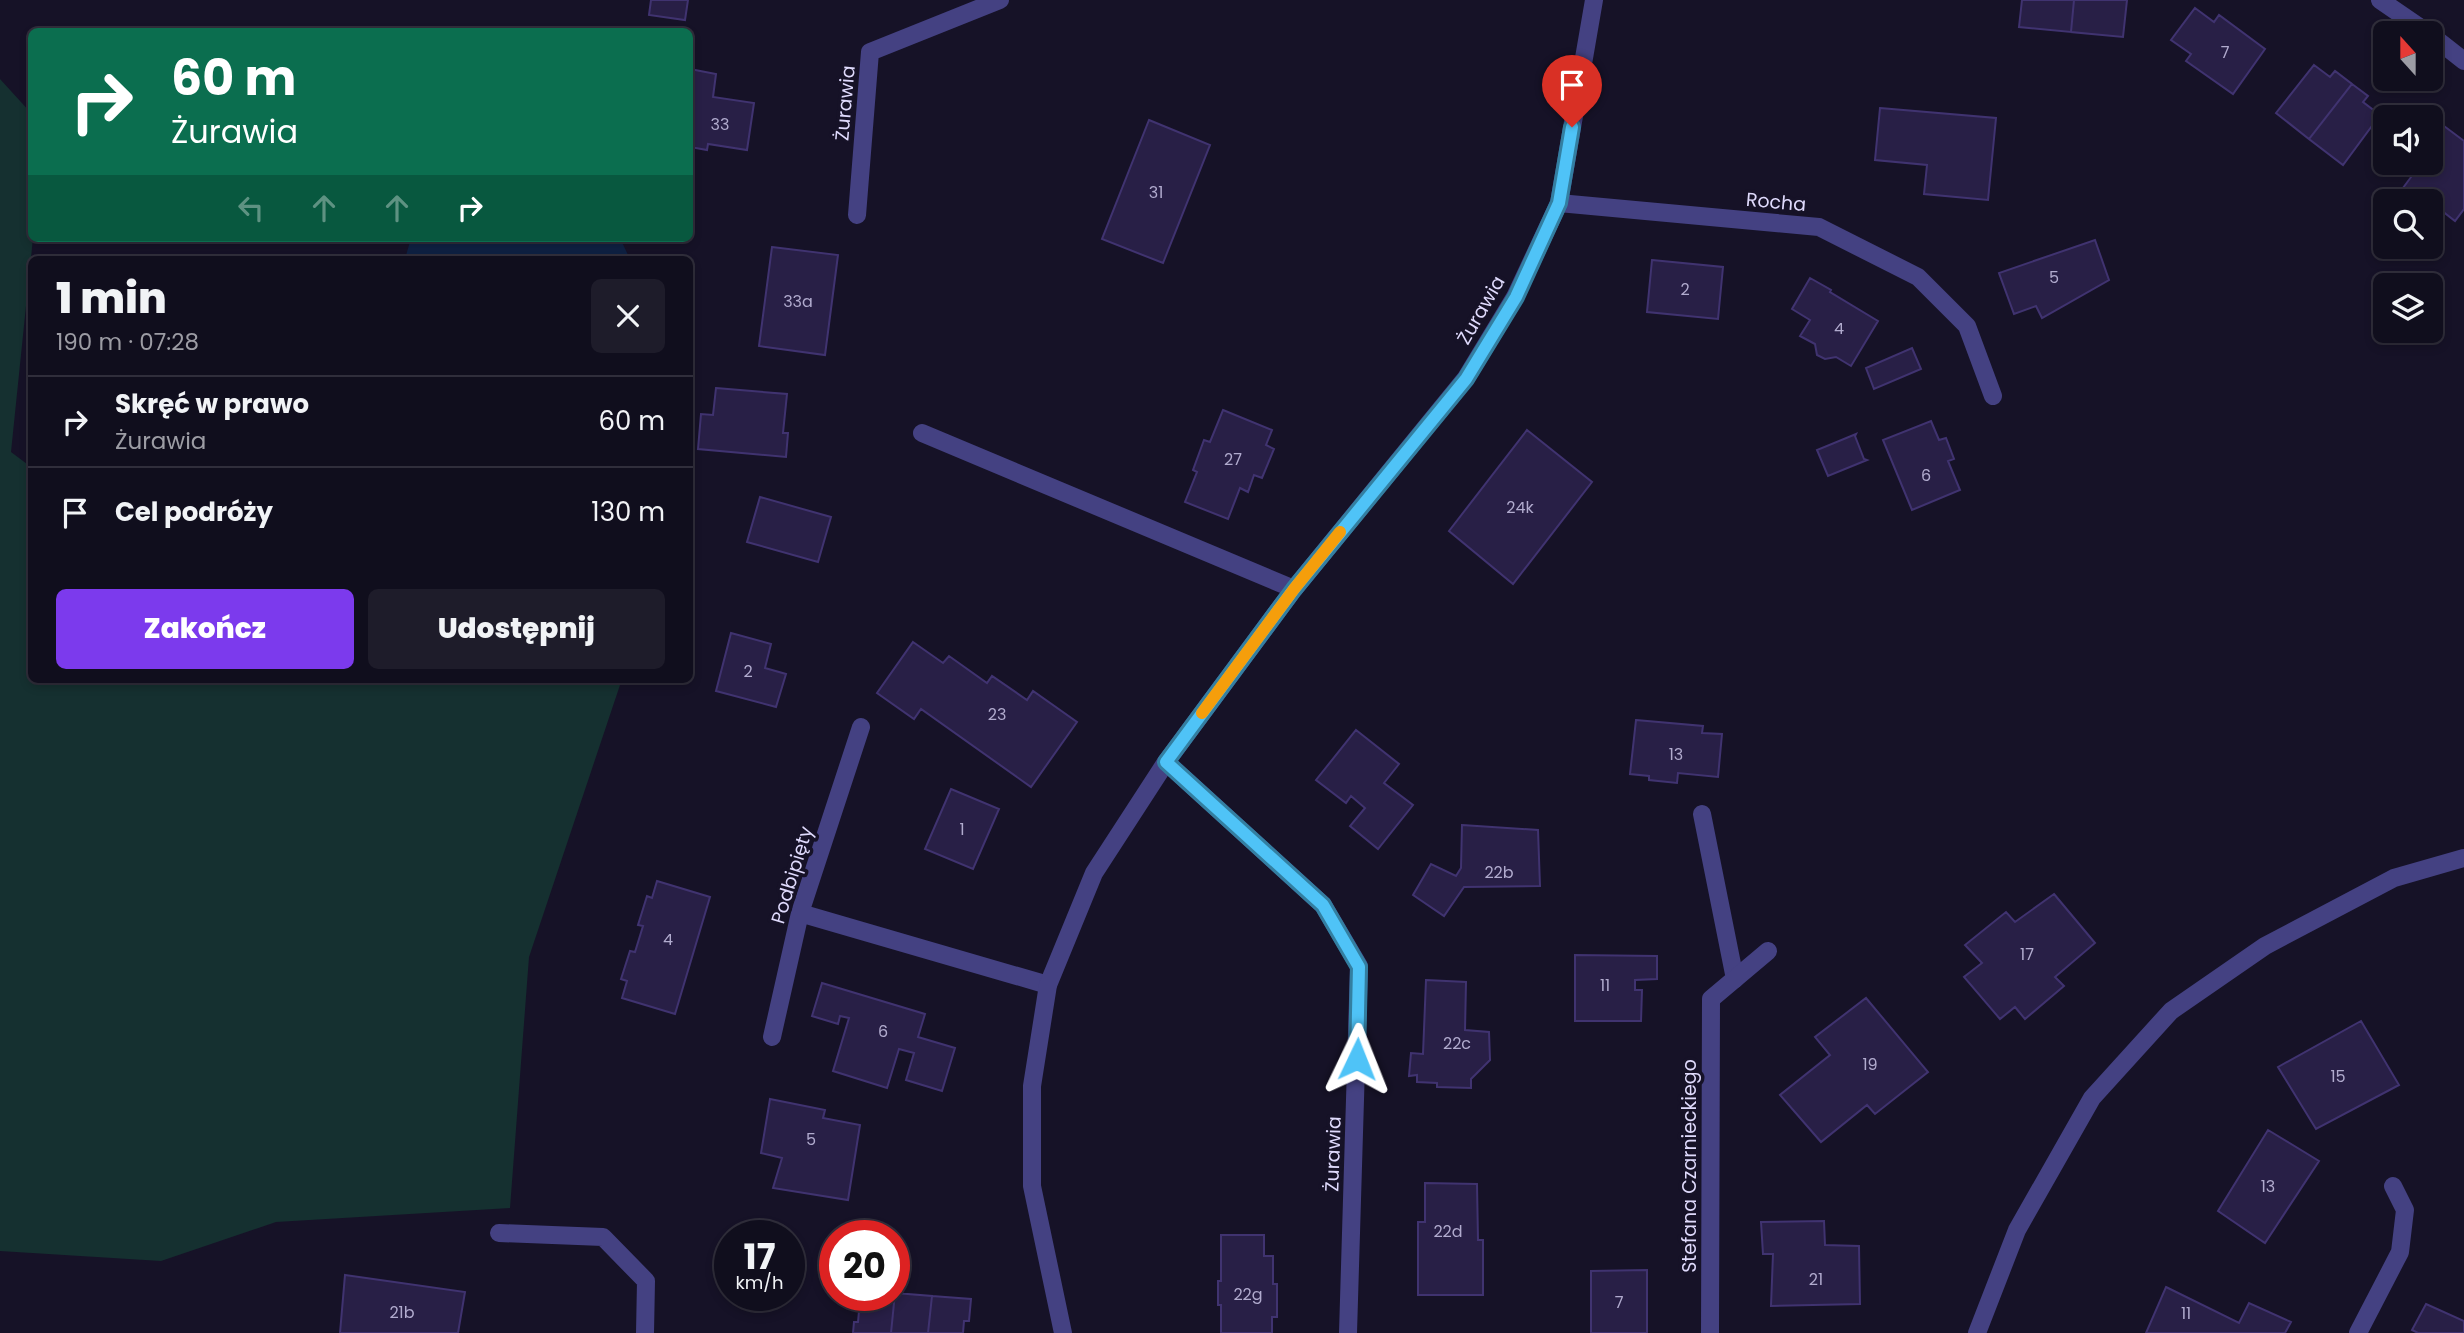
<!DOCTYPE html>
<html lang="pl">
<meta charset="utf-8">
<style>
body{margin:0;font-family:Poppins,sans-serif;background:#1e1c2a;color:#f1f3f6;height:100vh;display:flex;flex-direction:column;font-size:26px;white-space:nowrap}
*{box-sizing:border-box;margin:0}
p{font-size:23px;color:#9c9ca4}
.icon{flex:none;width:38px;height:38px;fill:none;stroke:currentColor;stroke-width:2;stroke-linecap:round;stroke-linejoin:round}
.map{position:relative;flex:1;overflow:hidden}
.details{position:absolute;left:28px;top:256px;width:665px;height:427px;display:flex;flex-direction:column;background:#100e1d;border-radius:10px;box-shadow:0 4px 10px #0003,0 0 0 2px #302e3b}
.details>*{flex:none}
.hud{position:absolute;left:28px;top:28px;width:665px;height:214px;border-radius:10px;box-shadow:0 4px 10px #0003,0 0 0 2px #302e3b;background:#0b6e4f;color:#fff;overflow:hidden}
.needle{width:46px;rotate:339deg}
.fabs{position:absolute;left:2373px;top:21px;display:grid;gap:14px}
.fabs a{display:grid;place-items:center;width:70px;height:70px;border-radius:10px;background:#100e1d;box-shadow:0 4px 10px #0003,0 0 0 2px #302e3b;font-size:35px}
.speed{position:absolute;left:714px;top:1220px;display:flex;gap:14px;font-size:35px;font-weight:700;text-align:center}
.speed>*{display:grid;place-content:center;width:91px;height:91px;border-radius:50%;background:#100e1d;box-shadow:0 4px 10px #0003,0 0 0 2px #302e3b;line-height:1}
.speed small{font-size:18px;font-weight:400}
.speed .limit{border:10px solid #d22;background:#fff;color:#111}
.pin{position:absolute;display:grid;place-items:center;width:60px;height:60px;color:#fff;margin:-72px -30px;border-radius:50% 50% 50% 0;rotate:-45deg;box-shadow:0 0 7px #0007}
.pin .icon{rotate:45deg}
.me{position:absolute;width:77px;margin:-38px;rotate:2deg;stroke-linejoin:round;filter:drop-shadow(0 0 5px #0008)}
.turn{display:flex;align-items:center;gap:24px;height:147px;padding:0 28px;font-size:32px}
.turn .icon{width:91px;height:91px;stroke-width:2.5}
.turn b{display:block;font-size:49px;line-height:60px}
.lanes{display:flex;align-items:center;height:66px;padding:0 28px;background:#0003;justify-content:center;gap:35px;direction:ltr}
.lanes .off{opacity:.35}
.round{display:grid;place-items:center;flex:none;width:74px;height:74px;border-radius:10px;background:#1e1c2a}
.headline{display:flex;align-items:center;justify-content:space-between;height:119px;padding:0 28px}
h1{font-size:42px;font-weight:800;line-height:52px}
.action{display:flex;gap:14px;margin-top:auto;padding:14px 28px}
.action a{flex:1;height:80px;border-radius:10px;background:#7c3aed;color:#fff;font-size:28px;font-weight:800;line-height:80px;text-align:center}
.action a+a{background:#1e1c2a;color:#f1f3f6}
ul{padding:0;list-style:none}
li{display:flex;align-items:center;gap:21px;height:91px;padding:0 28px;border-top:2px solid #302e3b}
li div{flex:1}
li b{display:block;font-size:26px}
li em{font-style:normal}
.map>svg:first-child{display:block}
.green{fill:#153030}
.water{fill:#0f2143}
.building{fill:#281f46;stroke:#403370;stroke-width:2}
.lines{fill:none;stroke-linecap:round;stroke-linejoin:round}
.service{stroke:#444182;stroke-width:18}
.minor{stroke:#444182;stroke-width:18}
.tertiary{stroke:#444182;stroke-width:18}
.route-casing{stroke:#337fa1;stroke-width:18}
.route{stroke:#4fc3f7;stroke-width:12}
.slow{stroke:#f59e0b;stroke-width:12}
.labels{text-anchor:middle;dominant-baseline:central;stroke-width:7;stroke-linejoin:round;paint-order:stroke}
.number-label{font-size:16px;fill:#b1abce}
.street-label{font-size:19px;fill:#dfdafc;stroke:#161227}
</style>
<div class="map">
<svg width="2464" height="1333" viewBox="0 0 2464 1333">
<rect width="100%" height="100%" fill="#161227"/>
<!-- green -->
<path class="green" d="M0 79 31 113 32 238H33L11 452 31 467 32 679H622L529 957 510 1208 276 1222 161 1261 0 1251Z"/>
<!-- water -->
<path class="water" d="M411 238H620L628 255 627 259H405Z"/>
<!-- building -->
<path class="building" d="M651 0H688L685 20 649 15Z
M2022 0H2074L2071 32 2019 27Z
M2074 0H2127L2123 37 2071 32Z
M2195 8 2214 22 2219 15 2265 49 2233 94 2186 61 2191 54 2171 40Z
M2314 65 2330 77 2335 71 2352 84 2309 139 2276 113Z
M690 69 716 74 713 97 754 103 747 150 708 144 707 150 690 147Z
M2352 84 2368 96 2363 102 2380 115 2343 165 2309 139Z
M1880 108 1996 118 1988 200 1924 194 1927 165 1875 160Z
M1149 120 1210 145 1163 263 1102 239Z
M2436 120 2464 141V209L2455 221 2428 200 2412 201 2400 192 2417 169 2410 163H2431V127Z
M2095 240 2109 280 2042 318 2036 306 2014 314 1999 273Z
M772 247 838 255 825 355 759 346Z
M1652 260 1723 267 1718 319 1647 312Z
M1810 278 1831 290 1830 292 1878 321 1851 366 1836 357 1825 359 1817 355 1815 344 1800 336 1810 320 1792 309Z
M1912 348 1921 369 1874 389 1866 368Z
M716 388 787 394 783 433H788L786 457 698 449 701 414 713 415Z
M1223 410 1272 430 1266 445 1274 449 1262 478 1254 475 1248 492 1240 488 1228 519 1185 502 1197 472 1193 470 1204 440 1210 442Z
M1931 421 1939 440 1946 438 1954 459 1948 461 1960 490 1912 510 1883 440Z
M1527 430 1592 482 1513 584 1449 531Z
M1856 434 1855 436 1864 459 1867 460 1828 476 1817 450Z
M760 497 831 517 818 562 747 542Z
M731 633 771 644 765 668 786 674 776 707 716 691Z
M913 642 943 663 949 656 987 683 992 676 1027 700 1033 691 1077 722 1031 787 921 709 914 719 877 693Z
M1636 720 1703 726 1702 733 1722 734 1718 777 1678 773 1677 783 1649 780V776L1630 774Z
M1356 730 1399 764 1384 783 1413 805 1378 849 1350 826 1365 808 1351 796 1346 803 1316 780Z
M951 789 999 809 973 869 925 849Z
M1462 825 1538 830 1540 886 1464 887 1444 916 1413 895 1431 864 1456 876 1461 868Z
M657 881 710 897 675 1014 622 998 627 981 621 979 630 951 635 952 643 926 638 925 647 896 652 898Z
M2054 894 2095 943 2055 977 2064 986 2025 1019 2015 1007 2000 1019 1964 977 1982 963 1965 945 2006 912 2015 922Z
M1575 955 1657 956V979L1635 980V990H1642L1641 1021H1575Z
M1426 980 1466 982 1465 1030 1489 1032 1490 1060 1471 1079V1088L1437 1087V1083L1417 1082V1075L1409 1076 1411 1053 1423 1054Z
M822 983 925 1014 918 1037 955 1048 942 1091 906 1080 914 1053 899 1049 887 1088 833 1071 849 1018 840 1016 838 1024 812 1016Z
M1866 998 1928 1072 1875 1114 1867 1105 1821 1142 1780 1095 1830 1055 1815 1037Z
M2361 1021 2399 1085 2316 1129 2278 1067Z
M770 1099 825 1110 823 1118 860 1125 848 1200 773 1188 782 1158 761 1153Z
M2268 1130 2319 1161 2265 1243 2218 1211Z
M1425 1183 1477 1184 1478 1240H1483V1295H1418V1222H1425Z
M1824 1221 1825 1245 1859 1246 1860 1304 1771 1306 1773 1254H1763L1761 1222Z
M1221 1235H1264V1256H1273V1284H1277V1317H1272V1333H1221V1305H1218V1281H1221Z
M1647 1270V1333H1591V1271Z
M345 1275 465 1292 458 1333H340Z
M2166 1287 2239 1323 2249 1303 2291 1322 2285 1333H2146Z
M894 1293H895L891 1333H853L854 1322H858L859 1311H855L856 1295H894Z
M895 1293 932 1296 928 1333H891Z
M932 1296 971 1299 969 1321H964L963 1333H928Z
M2426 1304 2464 1321V1333H2418L2412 1330Z"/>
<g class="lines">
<!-- service -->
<path class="service" d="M1559 203 1819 227 1918 277 1967 326 1993 396
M1166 762 1323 905 1359 966 1348 1333
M1702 814 1735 979"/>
<!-- minor -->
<path class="minor" d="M2380 0 2428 33
M2431 35 2464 61
M857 215 870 52 1000 0
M922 433 1294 589
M800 913 1048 985
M772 1037 800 913 861 727
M499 1233 603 1237 646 1281 645 1333
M1710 1333 1711 999 1768 951
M1977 1333 2017 1230 2092 1098 2171 1011 2265 946 2394 878 2464 858
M2358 1333 2400 1252 2405 1210 2393 1186"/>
<!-- tertiary -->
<path class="tertiary" d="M1063 1333 1032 1186V1086L1048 985 1094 873 1166 762 1294 589 1466 378 1515 297 1559 203 1594 0"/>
</g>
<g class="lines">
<!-- route casing -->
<g class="route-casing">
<path id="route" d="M1357 1059 1359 967 1323 905 1166 762 1294 589 1466 379 1516 297 1559 203 1572 127"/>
</g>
<!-- route -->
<use href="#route" class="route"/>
<!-- slow -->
<path class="slow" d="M1202 713 1294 589 1340 532"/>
</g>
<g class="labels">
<!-- number labels -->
<g class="number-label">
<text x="2225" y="52">7</text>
<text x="720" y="124">33</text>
<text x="1156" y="192">31</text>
<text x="2054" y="277">5</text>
<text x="1685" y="289">2</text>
<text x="798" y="301">33a</text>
<text x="1839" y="328">4</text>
<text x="1233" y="459">27</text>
<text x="1926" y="475">6</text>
<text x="1520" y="507">24k</text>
<text x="748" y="671">2</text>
<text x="997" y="714">23</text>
<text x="1676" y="754">13</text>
<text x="962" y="829">1</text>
<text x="1499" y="872">22b</text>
<text x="668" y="939">4</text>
<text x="2027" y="954">17</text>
<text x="1605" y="985">11</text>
<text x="883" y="1031">6</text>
<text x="1457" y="1043">22c</text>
<text x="1870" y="1064">19</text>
<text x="2338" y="1076">15</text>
<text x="811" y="1139">5</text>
<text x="2268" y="1186">13</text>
<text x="1448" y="1231">22d</text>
<text x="1816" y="1279">21</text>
<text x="1248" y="1294">22g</text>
<text x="1619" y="1302">7</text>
<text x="402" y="1312">21b</text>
<text x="2186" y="1313">11</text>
</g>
<!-- street labels -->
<g class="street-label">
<text transform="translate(845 103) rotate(-85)">Żurawia</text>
<text transform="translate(1776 202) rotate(5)">Rocha</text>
<text transform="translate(1481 310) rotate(-60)">Żurawia</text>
<text transform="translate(792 875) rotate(-73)">Podbipięty</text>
<text transform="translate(1333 1154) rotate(-88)">Żurawia</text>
<text transform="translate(1689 1166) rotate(-90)">Stefana Czarnieckiego</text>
</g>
</g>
</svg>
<div class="fabs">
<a><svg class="needle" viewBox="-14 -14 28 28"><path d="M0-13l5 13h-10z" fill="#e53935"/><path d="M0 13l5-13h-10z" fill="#9c9ca4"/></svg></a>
<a><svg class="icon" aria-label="sound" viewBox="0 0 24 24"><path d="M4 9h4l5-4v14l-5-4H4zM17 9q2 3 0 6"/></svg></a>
<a><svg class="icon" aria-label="search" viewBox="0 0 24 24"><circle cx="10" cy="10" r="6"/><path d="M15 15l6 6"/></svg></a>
<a><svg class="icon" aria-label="layers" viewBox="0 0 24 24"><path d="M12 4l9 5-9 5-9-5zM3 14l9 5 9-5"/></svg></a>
</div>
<div class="speed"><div>17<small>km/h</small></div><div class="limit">20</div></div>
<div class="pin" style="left:1572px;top:127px;background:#d93025"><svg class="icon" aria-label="arrive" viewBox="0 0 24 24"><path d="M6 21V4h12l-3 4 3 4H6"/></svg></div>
<svg class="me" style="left:1357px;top:1059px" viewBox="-20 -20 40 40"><path d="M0-17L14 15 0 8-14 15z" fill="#4fc3f7" stroke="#fff" stroke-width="4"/></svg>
<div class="hud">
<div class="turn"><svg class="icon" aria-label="right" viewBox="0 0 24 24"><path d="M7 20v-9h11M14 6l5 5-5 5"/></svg><div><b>60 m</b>Żurawia</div></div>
<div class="lanes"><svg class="icon off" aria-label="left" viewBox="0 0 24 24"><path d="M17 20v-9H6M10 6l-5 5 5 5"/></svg><svg class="icon off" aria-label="ahead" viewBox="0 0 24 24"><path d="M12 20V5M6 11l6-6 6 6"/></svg><svg class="icon off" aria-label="ahead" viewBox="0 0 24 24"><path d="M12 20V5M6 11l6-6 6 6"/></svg><svg class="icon" aria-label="right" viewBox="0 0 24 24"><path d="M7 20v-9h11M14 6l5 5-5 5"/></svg></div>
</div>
<section class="details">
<div class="headline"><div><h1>1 min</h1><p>190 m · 07:28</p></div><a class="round"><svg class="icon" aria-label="close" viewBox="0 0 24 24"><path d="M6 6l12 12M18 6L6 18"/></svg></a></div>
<ul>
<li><svg class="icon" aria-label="right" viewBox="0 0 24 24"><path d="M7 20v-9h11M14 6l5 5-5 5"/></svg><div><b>Skręć w prawo</b><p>Żurawia</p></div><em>60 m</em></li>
<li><svg class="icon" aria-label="arrive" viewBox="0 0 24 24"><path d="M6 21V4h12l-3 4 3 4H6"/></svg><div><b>Cel podróży</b></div><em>130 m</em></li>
</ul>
<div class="action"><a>Zakończ</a><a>Udostępnij</a></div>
</section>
</div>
